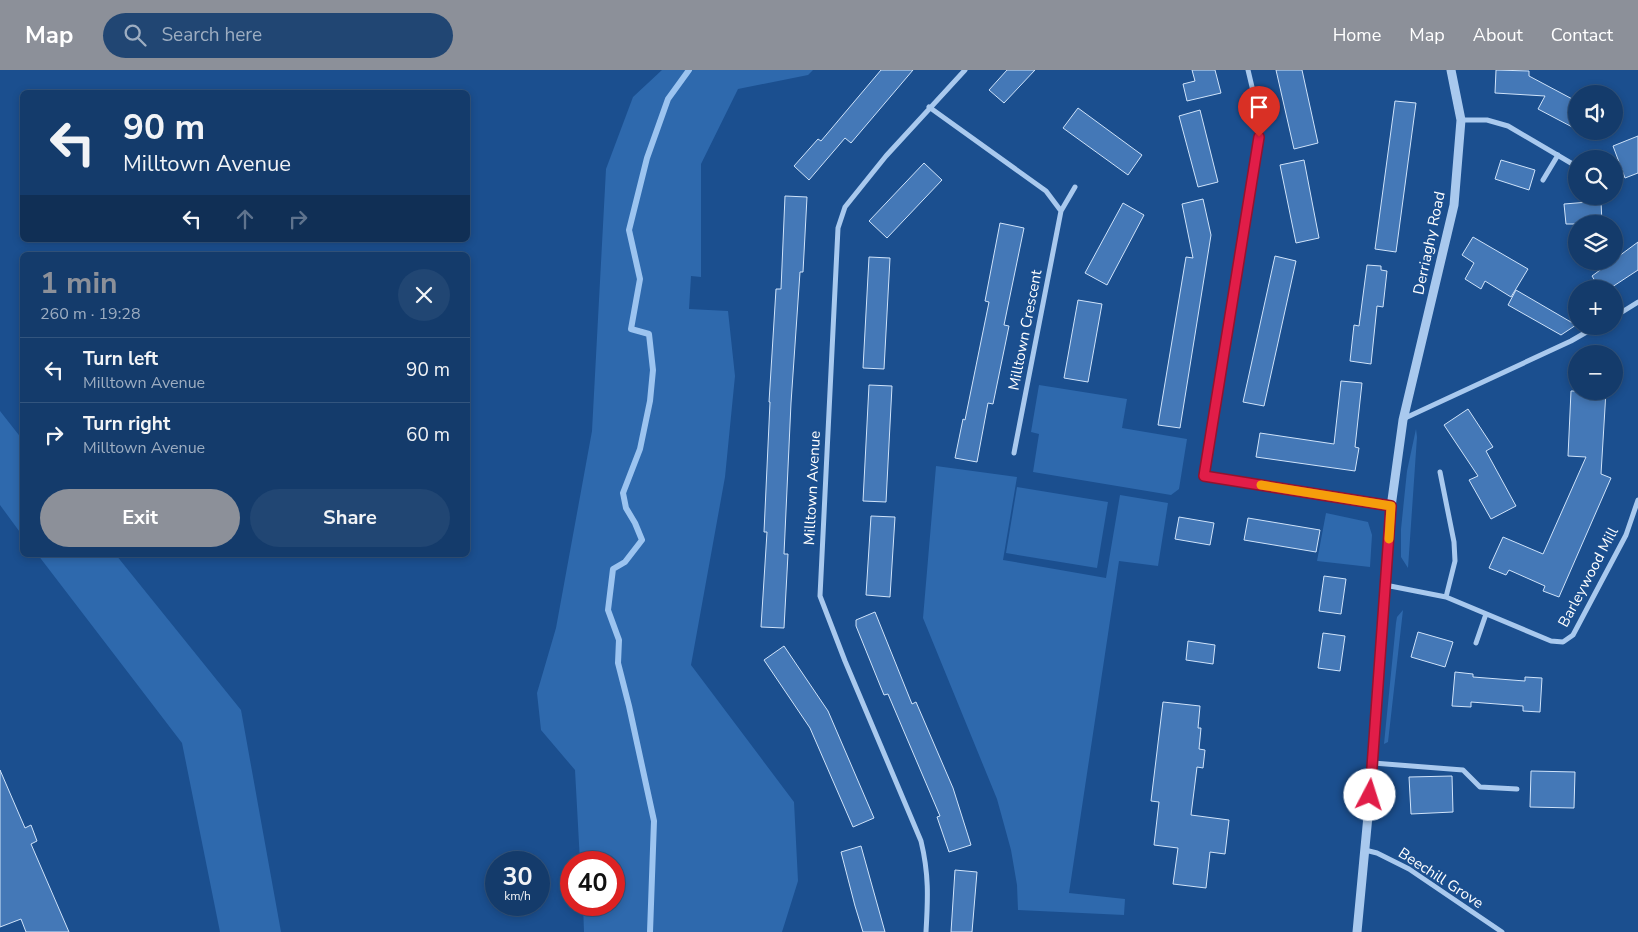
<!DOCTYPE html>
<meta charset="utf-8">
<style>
body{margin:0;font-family:"Nunito Sans",sans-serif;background:#214673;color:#f1f3f6;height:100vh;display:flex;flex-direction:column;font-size:19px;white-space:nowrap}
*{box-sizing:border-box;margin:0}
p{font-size:16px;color:#9dadc1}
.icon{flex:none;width:28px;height:28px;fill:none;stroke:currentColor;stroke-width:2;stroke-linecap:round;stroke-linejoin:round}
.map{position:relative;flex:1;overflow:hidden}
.drawer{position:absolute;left:20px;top:182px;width:450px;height:305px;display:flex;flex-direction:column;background:#143b6b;border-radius:8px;box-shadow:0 2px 8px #0003,0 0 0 1px #33557e}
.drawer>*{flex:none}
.banner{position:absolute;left:20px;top:20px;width:450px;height:152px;border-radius:8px;box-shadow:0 2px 8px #0003,0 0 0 1px #33557e;background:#143b6b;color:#f1f3f6;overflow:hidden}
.controls{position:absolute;left:1568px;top:15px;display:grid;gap:10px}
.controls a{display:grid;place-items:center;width:55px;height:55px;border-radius:50%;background:#143b6b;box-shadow:0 2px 8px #0003,0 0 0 1px #33557e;font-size:25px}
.speed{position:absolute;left:485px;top:781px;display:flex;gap:10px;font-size:25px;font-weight:700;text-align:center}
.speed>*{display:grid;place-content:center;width:65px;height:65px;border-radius:50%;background:#143b6b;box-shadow:0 2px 8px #0003,0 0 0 1px #33557e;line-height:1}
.speed small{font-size:12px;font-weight:400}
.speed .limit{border:8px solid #d22;background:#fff;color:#111}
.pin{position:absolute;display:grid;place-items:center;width:42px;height:42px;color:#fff;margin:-51px -21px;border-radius:50% 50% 50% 0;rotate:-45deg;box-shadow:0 0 5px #0007}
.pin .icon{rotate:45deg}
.me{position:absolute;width:55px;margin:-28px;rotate:5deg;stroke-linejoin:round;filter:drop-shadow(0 0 4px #0008)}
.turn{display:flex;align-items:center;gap:18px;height:105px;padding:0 20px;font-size:22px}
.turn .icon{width:65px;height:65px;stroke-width:2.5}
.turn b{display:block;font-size:35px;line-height:42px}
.lanes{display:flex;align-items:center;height:48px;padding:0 20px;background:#0003;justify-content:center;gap:25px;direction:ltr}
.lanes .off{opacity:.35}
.round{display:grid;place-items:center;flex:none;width:52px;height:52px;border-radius:26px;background:#214673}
.head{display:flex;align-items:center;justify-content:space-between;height:85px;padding:0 20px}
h1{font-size:30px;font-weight:700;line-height:38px;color:#8c9099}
.cta{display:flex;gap:10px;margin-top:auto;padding:10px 20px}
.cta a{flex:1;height:58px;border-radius:30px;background:#8c9099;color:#fff;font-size:20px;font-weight:700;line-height:58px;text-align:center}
.cta a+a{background:#214673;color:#f1f3f6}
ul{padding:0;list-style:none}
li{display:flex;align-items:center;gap:15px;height:65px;padding:0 20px;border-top:1px solid #33557e}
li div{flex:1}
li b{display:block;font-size:19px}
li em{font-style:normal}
header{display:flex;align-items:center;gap:30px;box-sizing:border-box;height:70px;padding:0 25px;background:#8c9099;color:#fff}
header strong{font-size:24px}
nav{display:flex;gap:28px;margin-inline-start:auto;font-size:18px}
.search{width:350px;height:45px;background:#214673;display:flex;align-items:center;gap:12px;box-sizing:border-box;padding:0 18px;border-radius:28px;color:#9dadc1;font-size:19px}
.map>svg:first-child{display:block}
.green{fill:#2e69ad}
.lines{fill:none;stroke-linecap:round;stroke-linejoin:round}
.stream{stroke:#9cc4f0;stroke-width:6}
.building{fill:#4478b7;stroke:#cfe3fa}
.minor{stroke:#a9c9ee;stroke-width:5}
.tertiary{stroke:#a9c9ee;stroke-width:9}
.route-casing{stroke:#92132f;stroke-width:12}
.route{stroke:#e11d48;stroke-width:9}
.slow{stroke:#f59e0b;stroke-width:9}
.labels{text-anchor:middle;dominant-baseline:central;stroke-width:4;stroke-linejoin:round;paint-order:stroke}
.street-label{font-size:15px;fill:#fff;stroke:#1b4f8f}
</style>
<header>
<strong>Map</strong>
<div class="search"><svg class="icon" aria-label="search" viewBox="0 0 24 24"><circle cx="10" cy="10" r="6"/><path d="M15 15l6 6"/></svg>Search here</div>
<nav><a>Home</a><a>Map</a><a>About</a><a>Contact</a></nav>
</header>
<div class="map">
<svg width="1638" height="862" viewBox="0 0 1638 862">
<rect width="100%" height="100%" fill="#1b4f8f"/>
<!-- green -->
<path class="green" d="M662 0H813L808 5 738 19 701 94V207L691 206 689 239 728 241 735 306 725 407 691 595 794 732 798 811 782 862H584L583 835H614V792H580L575 700 541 660 537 623 556 558 592 361 606 99 633 27Z
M1039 315 1127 329 1122 358 1187 369 1179 419 1171 425 1033 402 1039 364 1031 362Z
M0 341 22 369V465L0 435Z
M1416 359 1417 367 1408 498 1401 487V459L1407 401Z
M936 396 1017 407 1003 490 1106 508 1120 425 1168 433 1158 496 1119 491 1069 823 1125 829 1124 845 1018 840 1017 815 1011 780 997 729 923 548Z
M1017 417 1108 432 1097 498 1006 483Z
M1326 443 1368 452 1372 465 1370 497 1317 491Z
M38 485H116L241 640 281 862H220L182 673Z
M1403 540 1388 672 1384 674 1396 553 1397 547Z"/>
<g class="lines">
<!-- stream -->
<path class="stream" d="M650 862 654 751 629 636 618 593 619 570 608 540 613 499 625 492 642 470 635 453 626 438 623 423 640 379 650 331 653 300 649 264 631 259 640 209 629 160 647 88 668 29 689 0"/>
</g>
<!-- building -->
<path class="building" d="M881 0H913L851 73 845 68 809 110 794 96 818 69 821 71Z
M1007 0H1035L1004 33 989 20Z
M1192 0H1215L1221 23 1187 31 1183 14 1195 11Z
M1276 0H1302L1318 73 1294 79Z
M1496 0 1529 1V6L1576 31V59L1538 39 1545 26 1495 23Z
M1395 31 1416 33 1396 182 1375 179Z
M1078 38 1142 85 1128 105 1063 58Z
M1200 40 1218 112 1198 117 1179 46Z
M1638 66V103L1625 108 1613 76Z
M1304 90 1319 168 1296 173 1280 95Z
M1501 90 1535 100 1529 120 1495 109Z
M924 93 942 110 887 168 869 151Z
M785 126 807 127 803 202H800L791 333 784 484H788L784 558 761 557 767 462H764L770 332H769L776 219H781Z
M1203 129 1211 165 1180 358 1158 355 1186 187 1193 188 1182 134Z
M1601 131 1602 154H1566L1564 134Z
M1123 133 1144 145 1107 215 1085 203Z
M1000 153 1024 158 1004 255 1009 256 993 334 988 333 977 392 955 388 963 349 965 350 989 232 985 231Z
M1473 167 1528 199 1511 227 1485 211 1481 219 1465 209 1474 193 1462 185Z
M1638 172V200L1609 219H1600L1592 206Z
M1275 186 1296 191 1264 336 1243 332Z
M869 187 890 188 884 299 863 298Z
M1367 195 1381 196V200L1387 201 1383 237 1377 236 1371 294 1350 291 1354 255 1359 256Z
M1516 220 1576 255 1561 265 1508 235Z
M1078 230 1102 234 1088 312 1064 308Z
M1341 311 1362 313 1355 377 1359 378 1355 401 1256 387 1260 363 1334 374Z
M869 315 892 316 886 432 863 431Z
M1571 321H1606L1601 404 1611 408 1559 527 1543 521 1545 516 1509 500 1506 505 1489 498 1503 467 1543 484 1586 387 1568 386Z
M1468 339 1493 377 1486 381 1516 436 1491 449 1469 410 1478 406 1444 355Z
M871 446 895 447 890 527 866 525Z
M1179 447 1214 453 1210 475 1175 469Z
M1248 448 1320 460 1316 482 1244 470Z
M1324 506 1346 509 1341 544 1319 541Z
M875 542 912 634 916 632 953 718 971 775 949 782 937 747 940 746 888 624 884 625 856 556V550Z
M1418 562 1453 572 1445 597 1411 587Z
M1323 563 1345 566 1340 601 1318 598Z
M1188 571 1215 575 1213 594 1186 590Z
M784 576 828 641 874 748 853 757 810 658 764 590Z
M1455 602 1473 604V607L1525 611V607L1542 608 1540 642 1523 641V636L1471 632V637L1452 636Z
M1163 632 1200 636 1198 658H1201L1199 679 1205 680 1203 698 1197 697 1191 745 1229 750 1225 784 1210 782 1206 818 1173 814 1178 778 1154 775 1159 732 1151 731Z
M0 700 25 758 31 755 37 771 31 774 69 862H26L21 849 0 857Z
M1531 701 1575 702 1574 738 1530 737Z
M1452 706 1453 742 1411 744 1409 707Z
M861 776 871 812 885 862H863L855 836 841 782Z
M955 800 977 802 972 862H951Z"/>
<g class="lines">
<!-- minor -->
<path class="minor" d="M1248 0 1253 21 1259 67 1204 406 1391 437
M929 37 1046 121 1061 141 1014 383
M1461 50H1487L1508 56 1576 96
M1543 110 1558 85
M1061 141 1075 117
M1614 247 1638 232
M1403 349 1571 271 1597 256
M1440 402 1454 472 1455 491 1446 527
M1385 515 1446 527 1551 571 1563 572 1573 565 1626 465 1638 430
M1476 573 1486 544
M1373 693 1463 700 1480 717 1517 719
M1365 780 1377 783 1409 799 1502 862
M926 862C928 828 929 804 921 771L845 591 820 526 838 158 845 137 886 86 965 0"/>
<!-- tertiary -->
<path class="tertiary" d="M1357 862 1373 693 1391 437 1403 350 1454 135 1461 50 1451 0"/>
</g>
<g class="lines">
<!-- route casing -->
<g class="route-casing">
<path id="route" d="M1259 67 1204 406 1391 436 1370 725"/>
</g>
<!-- route -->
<use href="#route" class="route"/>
<!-- slow -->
<path class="slow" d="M1261 415 1391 436 1389 469"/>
</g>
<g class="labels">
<!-- street labels -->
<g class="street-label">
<text transform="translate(1429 173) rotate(-78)">Derriaghy Road</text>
<text transform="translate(1025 260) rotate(-79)">Milltown Crescent</text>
<text transform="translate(812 418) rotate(-87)">Milltown Avenue</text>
<text transform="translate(1588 507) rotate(-62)">Barleywood Mill</text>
<text transform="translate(1441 808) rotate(33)">Beechill Grove</text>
</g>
</g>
</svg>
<div class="controls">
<a><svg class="icon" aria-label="sound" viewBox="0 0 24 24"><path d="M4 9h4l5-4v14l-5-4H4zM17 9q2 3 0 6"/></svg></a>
<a><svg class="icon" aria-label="search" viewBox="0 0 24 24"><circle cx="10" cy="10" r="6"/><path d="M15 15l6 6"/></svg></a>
<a><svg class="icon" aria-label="layers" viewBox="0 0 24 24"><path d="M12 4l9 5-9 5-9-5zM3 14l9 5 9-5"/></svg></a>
<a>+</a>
<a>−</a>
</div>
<div class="speed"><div>30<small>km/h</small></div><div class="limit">40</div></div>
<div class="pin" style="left:1259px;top:67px;background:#d93025"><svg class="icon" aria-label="arrive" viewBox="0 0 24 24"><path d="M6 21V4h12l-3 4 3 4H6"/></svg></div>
<svg class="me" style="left:1370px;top:725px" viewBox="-20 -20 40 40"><circle r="19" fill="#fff"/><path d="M0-13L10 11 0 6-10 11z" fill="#e11d48"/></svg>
<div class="banner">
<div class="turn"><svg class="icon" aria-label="left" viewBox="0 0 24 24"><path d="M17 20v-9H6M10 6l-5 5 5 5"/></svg><div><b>90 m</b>Milltown Avenue</div></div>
<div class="lanes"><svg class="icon" aria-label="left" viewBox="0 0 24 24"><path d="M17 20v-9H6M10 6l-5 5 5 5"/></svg><svg class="icon off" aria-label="ahead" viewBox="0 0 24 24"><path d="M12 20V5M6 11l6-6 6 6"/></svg><svg class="icon off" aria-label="right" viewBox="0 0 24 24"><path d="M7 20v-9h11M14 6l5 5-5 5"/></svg></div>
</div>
<section class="drawer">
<div class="head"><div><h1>1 min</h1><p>260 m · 19:28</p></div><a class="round"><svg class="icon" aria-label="close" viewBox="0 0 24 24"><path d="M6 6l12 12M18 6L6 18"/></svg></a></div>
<ul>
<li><svg class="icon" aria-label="left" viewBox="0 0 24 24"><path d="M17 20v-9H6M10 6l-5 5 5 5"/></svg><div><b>Turn left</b><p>Milltown Avenue</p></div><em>90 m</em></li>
<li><svg class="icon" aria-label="right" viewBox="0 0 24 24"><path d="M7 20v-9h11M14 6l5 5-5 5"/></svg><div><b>Turn right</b><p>Milltown Avenue</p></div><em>60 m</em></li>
</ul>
<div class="cta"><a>Exit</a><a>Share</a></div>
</section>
</div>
